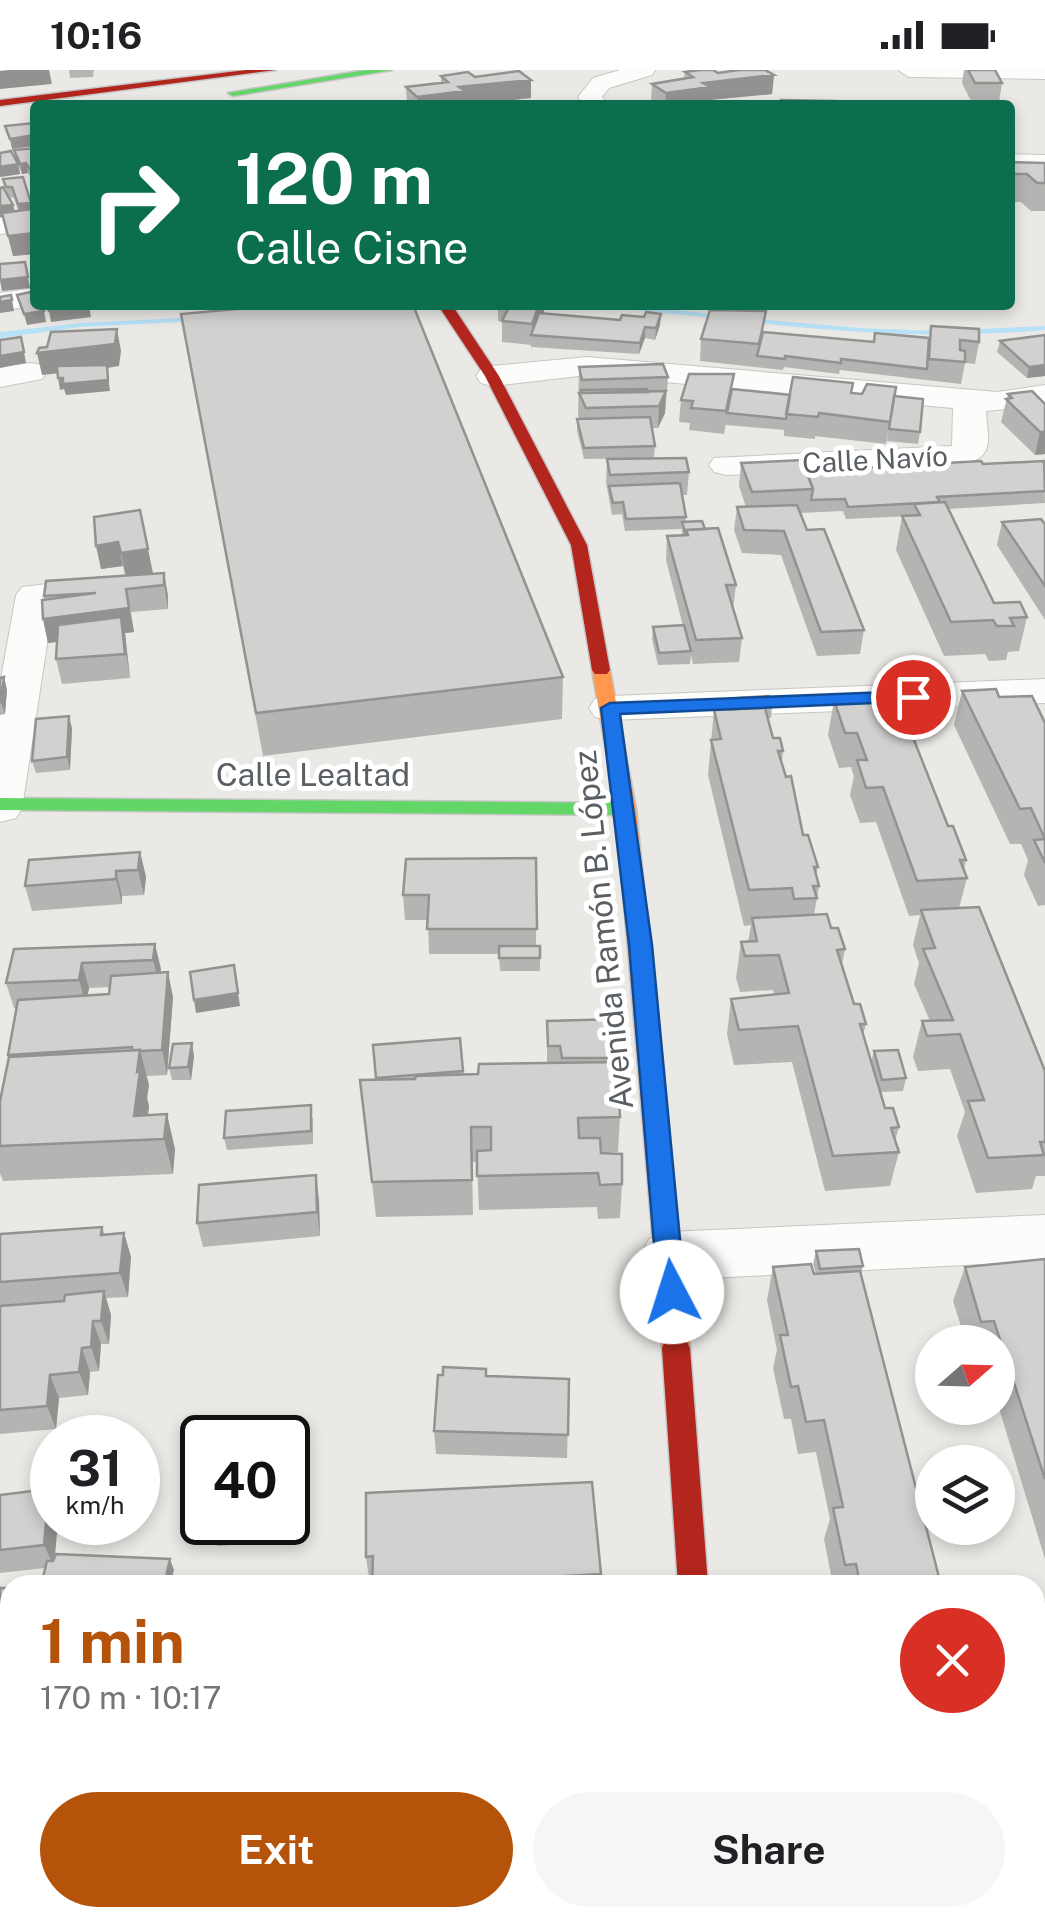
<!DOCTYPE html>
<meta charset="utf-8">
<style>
body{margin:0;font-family:"Public Sans",sans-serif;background:#f6f6f6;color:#202124;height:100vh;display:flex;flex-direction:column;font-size:38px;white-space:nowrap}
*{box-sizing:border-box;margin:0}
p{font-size:32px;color:#757577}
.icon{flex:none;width:55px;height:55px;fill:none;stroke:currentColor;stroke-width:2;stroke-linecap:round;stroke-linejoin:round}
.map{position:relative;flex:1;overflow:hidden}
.details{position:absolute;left:0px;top:1505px;width:1045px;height:352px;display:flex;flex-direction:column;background:#fff;border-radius:30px 30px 0 0;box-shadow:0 5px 15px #0003}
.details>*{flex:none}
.hud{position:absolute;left:30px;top:30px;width:985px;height:210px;border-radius:10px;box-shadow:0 5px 15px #0003;background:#0b6e4f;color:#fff;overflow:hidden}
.needle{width:65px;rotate:70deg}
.buttons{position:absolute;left:915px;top:1255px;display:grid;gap:20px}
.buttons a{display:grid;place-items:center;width:100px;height:100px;border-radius:50%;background:#fff;box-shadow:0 5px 15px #0003;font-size:50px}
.speed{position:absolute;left:30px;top:1345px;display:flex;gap:20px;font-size:50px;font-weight:700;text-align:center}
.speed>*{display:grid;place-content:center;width:130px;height:130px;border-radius:50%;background:#fff;box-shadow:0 5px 15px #0003;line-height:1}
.speed small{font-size:25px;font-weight:400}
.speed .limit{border:5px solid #111;border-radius:15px;background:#fff;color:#111}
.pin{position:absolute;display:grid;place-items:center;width:85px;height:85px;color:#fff;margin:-42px;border:5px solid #fff;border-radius:50%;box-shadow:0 2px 10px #0007}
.me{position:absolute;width:110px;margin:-55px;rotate:355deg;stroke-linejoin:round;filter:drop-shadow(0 0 8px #0008)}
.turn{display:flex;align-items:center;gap:35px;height:210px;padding:0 40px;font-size:45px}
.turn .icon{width:130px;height:130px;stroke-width:2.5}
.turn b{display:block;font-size:70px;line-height:85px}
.round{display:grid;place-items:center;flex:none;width:105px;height:105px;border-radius:52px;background:#f6f6f6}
.summary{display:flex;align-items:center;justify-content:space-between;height:170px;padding:0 40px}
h1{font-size:60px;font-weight:700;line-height:75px;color:#b45309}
.cta{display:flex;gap:20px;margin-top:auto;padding:20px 40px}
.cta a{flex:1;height:115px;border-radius:60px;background:#b45309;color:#fff;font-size:40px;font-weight:700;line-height:115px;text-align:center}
.cta a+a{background:#f6f6f6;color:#202124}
.status{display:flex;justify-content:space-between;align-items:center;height:70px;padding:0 50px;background:#fff;direction:ltr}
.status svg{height:28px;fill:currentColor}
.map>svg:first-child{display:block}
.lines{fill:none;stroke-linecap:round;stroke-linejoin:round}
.stream{fill:#b7e1f7;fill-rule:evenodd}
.street-casing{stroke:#c6c6c5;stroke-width:2}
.fast-casing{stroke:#c6c6c6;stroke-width:3}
.slow-casing{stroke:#c6c6c6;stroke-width:3}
.jam-casing{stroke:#c6c6c6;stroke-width:3}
.street{fill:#fcfcfb;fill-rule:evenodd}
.fast{fill:#63d668;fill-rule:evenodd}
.slow{fill:#ff974d;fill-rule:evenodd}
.jam{fill:#b3261e;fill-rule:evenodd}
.wall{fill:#b5b4b2;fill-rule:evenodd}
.shaded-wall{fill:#949291}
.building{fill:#d3d1cf;stroke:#949291;stroke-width:2.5}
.route{fill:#1a73e8;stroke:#114b97;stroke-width:2.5}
.labels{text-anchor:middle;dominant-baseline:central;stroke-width:10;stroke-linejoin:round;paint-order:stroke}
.far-street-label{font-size:28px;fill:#5a5f64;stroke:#fff}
.street-label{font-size:32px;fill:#5a5f64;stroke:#fff}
</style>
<div class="status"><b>10:16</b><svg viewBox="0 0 49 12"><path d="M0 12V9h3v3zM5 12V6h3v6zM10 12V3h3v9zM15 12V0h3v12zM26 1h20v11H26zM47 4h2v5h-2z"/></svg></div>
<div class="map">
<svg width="1045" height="1856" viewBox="0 0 1045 1856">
<rect width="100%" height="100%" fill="#ebe9e5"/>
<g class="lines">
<!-- stream -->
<path class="stream" d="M600 235H628L723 245 727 247 723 249 604 237Z
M198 247 202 249 201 251 81 257 0 268V262L81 253Z
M746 248 860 258 934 261 1045 256V260C946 269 848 263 749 252H746Z"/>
<!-- street casing -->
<g class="street-casing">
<path id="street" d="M620 0H655L652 5 609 18 602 27 609 35H584L578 27 593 8Z
M898 0H1045V9L909 7Z
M1010 84 1045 85V101L1010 100Z
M35 144V160L0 164V148Z
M35 218V235H38L0 241V223Z
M587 287 997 322 1045 315V335L986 341C988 374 996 387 958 396L726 405 714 402 709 395 714 388 952 376 953 338 587 305 492 316 481 313 476 306 481 299 492 296Z
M31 293 42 295 47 302 42 309 0 317V297Z
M88 509 101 512 107 520 101 528 53 535 22 738 16 748 0 752V614L16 525 22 517Z
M1045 609V633L610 650 595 647 589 638 595 629 610 626Z
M1045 1145V1191L669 1210 649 1203 640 1186 649 1169 669 1162Z"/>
</g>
<!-- fast casing -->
<g class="fast-casing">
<path id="fast" d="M366 0H392L233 26 228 23Z
M0 728 626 733 636 739 626 745 0 740Z
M684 1848H718V1856H684Z"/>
</g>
<!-- slow casing -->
<g class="slow-casing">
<path id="slow" d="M601 595 610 600 636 739 690 1278 686 1286 676 1290 666 1286 662 1278 616 739 592 600Z"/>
</g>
<!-- jam casing -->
<g class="jam-casing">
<path id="jam" d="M246 0H276L0 36V30Z
M438 235H452L499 306 587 475 610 600 607 604H595L592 600 571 475 485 306Z
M676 1266 686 1270 690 1278 708 1515H678L662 1278 666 1270Z"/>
</g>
<!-- street -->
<use href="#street" class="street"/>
<!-- fast -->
<use href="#fast" class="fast"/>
<!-- slow -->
<use href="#slow" class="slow"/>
<!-- jam -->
<use href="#jam" class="jam"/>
</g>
<!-- wall -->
<path class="wall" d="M69 0H94L93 7 70 8Z
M964 0H995L1002 13 999 32 971 31 962 13Z
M685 2 774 5 772 24 709 30 708 35H655L651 32 652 14 684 9Z
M441 6 475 7 531 28 465 35H407L406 17 441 12Z
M35 78V126L31 112H34L28 103 22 104 18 95 20 104 0 107V83L16 90 14 80Z
M1010 92 1045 93V141H1031L1021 132H1010Z
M3 109 31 133 35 153V184L13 186 3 147H0V118L7 123ZM9 127 14 128 18 141H15Z
M498 235H544V243L660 255 655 270 645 268 639 284 531 277V275L502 272V251H498Z
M181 244 563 607 562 649 263 686Z
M931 256 979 272 975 294 965 293 961 314 840 300 839 304 784 297 783 300 700 291 701 269 764 262 874 272 929 268Z
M1045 265V306L1027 308 997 282 1000 271Z
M579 297 668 307 665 343 658 358H652L655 376 654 388 584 389 577 361V349H580L578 346Z
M733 319 790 325 851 323 894 326 920 362 918 374 887 371 889 357 886 374 815 366V369L784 366V360L726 355V353L724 364 689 360 690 353 679 352 681 330Z
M1008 324 1045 333V384L1035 385 1001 352Z
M607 389 689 402 687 425H682L686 452 705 459 736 515 733 539 742 568 739 592 693 594 691 585 690 594 658 595 652 569 653 557 683 556 666 490 667 466 682 465V459L625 461 622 444 612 445 606 412Z
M1044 391 1045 433 948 439 994 533 1027 547 1019 581 1008 582 1006 590 989 591 985 584 944 586 896 480 902 446H912L846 449 843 441 800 443 807 460 864 560 860 584 817 586 781 485 742 483 734 460 737 437H746L739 416 741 393 806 401Z
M94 447 153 503H164L168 526V539L131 542 134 562 125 563 130 608 62 614 56 589 57 572 48 573 43 549 44 526 125 505 123 496 101 499Z
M1002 452 1045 454V550L997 475Z
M4 607 7 620 5 644 0 645V608Z
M962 621 999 627 1045 653V835L1038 836 1024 805 1028 790 1021 774H1010L954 655Z
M739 628 772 635 771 648H767L773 668 783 681 782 692 803 765 818 797 816 806 819 816 814 845 831 858 845 879 842 894 854 934 866 954 863 965 871 992 874 981 906 1008 903 1021 880 1022 885 1038 899 1057 895 1071 899 1082 890 1116 825 1121 792 992 734 995 727 964 731 929 774 924 773 920 740 922 736 908 741 872H748L751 855 744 856 708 705 714 640 738 639Z
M834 630 914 660 913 667 948 756 966 790 964 800 967 808 959 838 1045 1001V1106H1036L1032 1119 976 1123 957 1066 965 1042 950 999 918 1001 913 987 922 951H930L914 914 919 893 913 875 920 845 909 846 876 752 860 753 850 725 854 706 851 697 839 698 828 665Z
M72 658 70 700 36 703 32 691Z
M140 782 146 807 144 825 122 826V834L32 841 25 816Z
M536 788V876H540V901H500L499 884H429L428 850H405L403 825Z
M155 874 160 903 173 927 167 1005 146 1006 149 1015 147 1028 149 1036 148 1045 175 1079 173 1104 3 1111 0 1103V1031L9 988 17 938H14L6 913ZM110 917 109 924 87 925 89 918Z
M547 951 622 988 620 1013H618L620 1047 618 1082H601L622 1114 620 1148 598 1149 597 1137 479 1140 477 1092H472L473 1145 376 1147 360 1010H376L373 975 460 968 464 1004H478L547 993Z
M194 986 191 1010H172L169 998Z
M313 1048V1074L227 1080 224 1068Z
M319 1130 320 1166 203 1177 197 1153Z
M102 1157 105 1165 124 1163 131 1187 128 1227 106 1228 111 1245 109 1274H101L99 1301 90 1302 88 1325 59 1328 56 1359 0 1364V1164Z
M816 1181 863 1196 861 1204 941 1515H833L824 1469 830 1449 816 1382 798 1384 791 1349H784L773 1298 777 1280 767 1230 773 1197 816 1204 813 1194Z
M1045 1189V1489L998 1335V1272H966L953 1231 965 1197Z
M486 1306 569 1309 567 1388 436 1384 434 1361Z
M49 1419 52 1427 55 1486 174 1500 45 1498 0 1503V1425Z
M366 1423 601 1504 600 1515H370L366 1487Z
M215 1452H274V1471L218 1476 215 1464Z
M0 1518H10V1603H0Z
M10 1848H60L58 1856H0Z
M953 1848H1035L1045 1856H948Z"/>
<!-- shaded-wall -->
<path class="shaded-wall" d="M10 0H49L52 14 0 19V1Z
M774 5 772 24 709 30 708 35H665L666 23 703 13Z
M531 10V28L465 35H418L417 27 459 17Z
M35 65V76L12 79 10 69Z
M26 93 28 103 22 104 20 94Z
M18 94 20 104 0 107V97Z
M31 133 35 153V161L20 144 18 134Z
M13 135 16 145 0 147V136Z
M35 163V184L13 186 8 166Z
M25 192 30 218 2 221 0 210Z
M12 230 14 241 0 243V232Z
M539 235H544V243L532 266V254Z
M89 236 91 247 51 252 49 241Z
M44 241 46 252 27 255 24 244Z
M661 244 660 255 655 270 656 258Z
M645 257V268L639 284 640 273Z
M117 259 121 281 119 296 107 298 110 321 66 325 64 319 60 320 58 308 107 298 42 305 37 283Z
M24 282 26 293 0 298V286Z
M1045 295V306L1027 308 1029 297Z
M666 321 665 343 658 358 659 336Z
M1040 362H1045V384L1035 385Z
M118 472 123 496 101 499 96 476Z
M148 479 153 503 126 506 121 483Z
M164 503 168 526V539L164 515Z
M126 519 134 562 125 563 130 608 123 563 48 573 43 549Z
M4 607 7 620 5 644 1 632Z
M69 646 72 658 70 700 67 687Z
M140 782 146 807 144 825 138 800Z
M116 801 122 826V834L116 809Z
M155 874 161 899 159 915 153 890Z
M82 893 89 918 86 935 79 910Z
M234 895 240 936 196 943 194 930Z
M168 902 173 927 167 1005 162 980Z
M192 973 194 986 191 1010 188 997Z
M140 980 149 1015 147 1028 149 1036 145 1070 134 1046Z
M167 1044 175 1079 173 1104 164 1069Z
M316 1105 319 1130 320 1166 317 1142Z
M124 1163 131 1187 128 1227 120 1203Z
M104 1221 111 1245 109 1274 101 1251Z
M93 1251 101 1274 99 1301 91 1277Z
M82 1278 90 1302 88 1325 79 1302Z
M50 1305 59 1328 56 1359 47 1336Z
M49 1419 52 1427V1452H58L54 1497 44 1475Z
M271 1452H274V1471L271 1459Z
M170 1489 174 1500 170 1515H164Z
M39 1848H44L50 1856H38Z
M50 1848H60L58 1856H56Z
M218 1848H228L226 1856H216Z
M389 1848 390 1856H361Z"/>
<!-- building -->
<path class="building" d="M700 0H713L718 3 739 0H765L774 5 703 13 710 17 666 23 652 14 693 7 685 2Z
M968 0H995L1002 13H975Z
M519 1 531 10 459 17 465 21 417 27 406 17 448 12 441 6 468 2 475 7Z
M781 30 835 31 836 35H782Z
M34 53 35 65 10 69 5 56Z
M35 78V104H33L26 93 20 94 14 80Z
M11 81 18 94 0 97V83Z
M1010 92 1045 93V113H1037L1027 104H1010Z
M23 107 31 133 18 134 12 117H6L3 109Z
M3 117 13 135 0 136V118Z
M32 139 35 163 8 166 2 143Z
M25 192 28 207 0 210V194Z
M32 194H35L34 212Z
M35 221V235H42L44 241 24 244 17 225Z
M11 225 12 230 0 232V227Z
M46 235H89V236L49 241Z
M281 235H413L563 607 256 643 181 244Z
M510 235H539L532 254 502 251Z
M710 240 766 241 759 274 701 269Z
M646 242 661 244 656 258 645 257 640 273 531 265 539 243 620 250 622 245 644 247Z
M931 256 979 259V272L960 270V280L965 281V292L929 289Z
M117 259 115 274 37 283 39 278 47 277 51 262Z
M763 262 874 272 875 263 929 268 927 299 841 289V293L785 286V289L757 286Z
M1045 265V295L1029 297 1000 271Z
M21 267 24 282 0 286V270Z
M663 294 668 307 582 310 579 297Z
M107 295 108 310 63 314V308H58L57 296Z
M689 304H734L726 341 691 338 693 331 681 330Z
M793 307 853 313 851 323 862 324 867 314 896 317 890 352 819 343 818 347 786 344Z
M647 319 648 322 582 323 581 320Z
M732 319 790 325 786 349 727 343Z
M666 321 659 336 586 338 579 323Z
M1032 321 1045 334V362H1040L1006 329 1012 328 1008 324Z
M894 326 923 329 920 362 889 359Z
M650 347 655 376 584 378 577 349Z
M686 388 689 402 610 405 607 389Z
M803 390 813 419 752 422 741 393Z
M981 391 983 394 1044 391 1045 421 937 427 940 432 848 437 845 429 811 430 813 419 806 401Z
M680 413 686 447 626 449 623 432 613 433 609 416Z
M945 432 994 533 1020 532 1027 547 1010 548 1014 556H997L993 550 951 552 902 446 920 445 914 434Z
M797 435 807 460 824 459 864 560 821 562 784 461 744 460 737 437Z
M140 440 148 479 121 483 118 472 96 476 94 447Z
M1041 449 1045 454V516L1002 452Z
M702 451 705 459 686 460V465L682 452Z
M718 458 736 515H726L742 568 696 570 667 466 688 465 686 460Z
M164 503V515L126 519 129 538 43 549 42 530 96 523 44 526 46 511Z
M121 547 125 584 56 589 58 555Z
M684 555 691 581 659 583 653 557Z
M4 607 1 632H0V608Z
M996 619 999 627 1032 626 1045 653V793L1034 770 1045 769 1031 738 1020 739 962 621Z
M769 626 772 635 741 637 739 628Z
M834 630 904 634 914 660H910L948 756H953L966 790H960L967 808 917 811 883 717 866 718 857 690H867L857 663H845Z
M765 638 773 668H780L783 681H778L786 707 791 706 803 765H808L818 797H814L819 816H813L817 828 794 829 792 818 749 820 711 670 721 669 714 640Z
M69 646 67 687 32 691 36 649Z
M140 782 138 800 116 801V809L25 816 29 790Z
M536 788 537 859H427L429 825H403L406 789Z
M979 837 1045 1001V1072H1040L1044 1085 988 1088 968 1031 984 1030 960 964 927 966 922 951 953 950 923 879 935 878 921 840Z
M827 844 831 858H838L845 879 837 880 854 934H860L866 954H860L885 1038H893L899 1057 891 1058 899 1082 833 1086 798 956 739 960 731 929 789 923 779 885 745 886 741 872 757 871 752 848Z
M155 874 153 890 82 893 79 910 6 913 14 879Z
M499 876H540V888H499Z
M234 895 238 923 194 930 190 902Z
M168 902 162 980 140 981V980H132V977L8 985 18 930 109 924 111 906Z
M619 949 622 988H562L560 976H548L547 951Z
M460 968 463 1001 376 1008 373 975Z
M192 973 188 997 169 998 173 974Z
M140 980 137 1002 140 1001 134 1046 167 1044 164 1069 0 1076V1031L9 987Z
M898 980 906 1008 882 1010 874 981Z
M617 992 620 1047 578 1048 579 1068H600L601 1083 622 1084V1114L600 1115 598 1103 477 1106V1081L491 1080V1057H471L472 1110 372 1112 360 1010 415 1009 416 1006 478 1004 479 994Z
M311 1035V1061L224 1068 226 1041Z
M316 1105 317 1142 197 1153 199 1115Z
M102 1157 101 1165 124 1163 120 1203 0 1212V1164Z
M859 1179 863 1196 820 1199 816 1181Z
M1045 1189V1409L994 1251 981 1252 965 1197Z
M811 1194 814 1204 860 1201 941 1515H860L856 1494 845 1495 833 1438 843 1437 824 1350 806 1352 798 1316 791 1317 780 1265H788L773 1197Z
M104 1221 101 1251H93L91 1277 82 1278 79 1302 50 1305 47 1336 0 1340V1236L64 1231 65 1225Z
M443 1297 486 1299V1306L569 1309 568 1365 434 1361 438 1305H443Z
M592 1412 601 1504 404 1515H372L373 1486 366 1487V1423Z
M49 1419 44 1475 0 1480V1425Z
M215 1452H271V1459L215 1464Z
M56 1484 170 1489 164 1515H41L47 1491H53Z
M0 1518H10V1583H0Z
M10 1761V1848H39L38 1856H0V1762Z
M1045 1792V1856H976L971 1848H1035V1797Z
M85 1848H218L216 1856H83Z
M330 1848H389L361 1856H331Z"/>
<!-- route -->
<path class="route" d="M913 621 920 623V631L620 644 652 875 685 1222 681 1230 672 1234 662 1230 658 1222 629 875 601 638 610 633Z"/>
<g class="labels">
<!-- far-street labels -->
<g class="far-street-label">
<text transform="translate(875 389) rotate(-3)">Calle Navío</text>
</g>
<!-- street labels -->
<g class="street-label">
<text x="313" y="704">Calle Lealtad</text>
<text transform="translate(603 860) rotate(-96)">Avenida Ramón B. López</text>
</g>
</g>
</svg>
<div class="buttons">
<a><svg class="needle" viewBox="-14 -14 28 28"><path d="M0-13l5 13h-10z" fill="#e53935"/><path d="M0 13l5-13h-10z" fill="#757577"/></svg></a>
<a><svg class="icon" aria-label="layers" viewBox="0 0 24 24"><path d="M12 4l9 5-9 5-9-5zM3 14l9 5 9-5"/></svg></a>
</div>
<div class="speed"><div>31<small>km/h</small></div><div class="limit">40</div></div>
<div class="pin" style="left:913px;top:627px;background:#d93025"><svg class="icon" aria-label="arrive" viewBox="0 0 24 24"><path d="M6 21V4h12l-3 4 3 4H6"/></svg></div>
<svg class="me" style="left:672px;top:1222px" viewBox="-20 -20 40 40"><circle r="19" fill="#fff"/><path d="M0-13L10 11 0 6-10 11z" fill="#1a73e8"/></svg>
<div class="hud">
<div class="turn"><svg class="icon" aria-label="right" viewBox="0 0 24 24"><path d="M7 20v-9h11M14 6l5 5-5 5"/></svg><div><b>120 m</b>Calle Cisne</div></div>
</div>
<section class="details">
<div class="summary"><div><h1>1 min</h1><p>170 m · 10:17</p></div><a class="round" style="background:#d93025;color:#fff"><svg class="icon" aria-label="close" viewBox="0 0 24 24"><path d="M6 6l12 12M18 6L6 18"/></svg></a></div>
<div class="cta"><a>Exit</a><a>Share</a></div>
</section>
</div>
